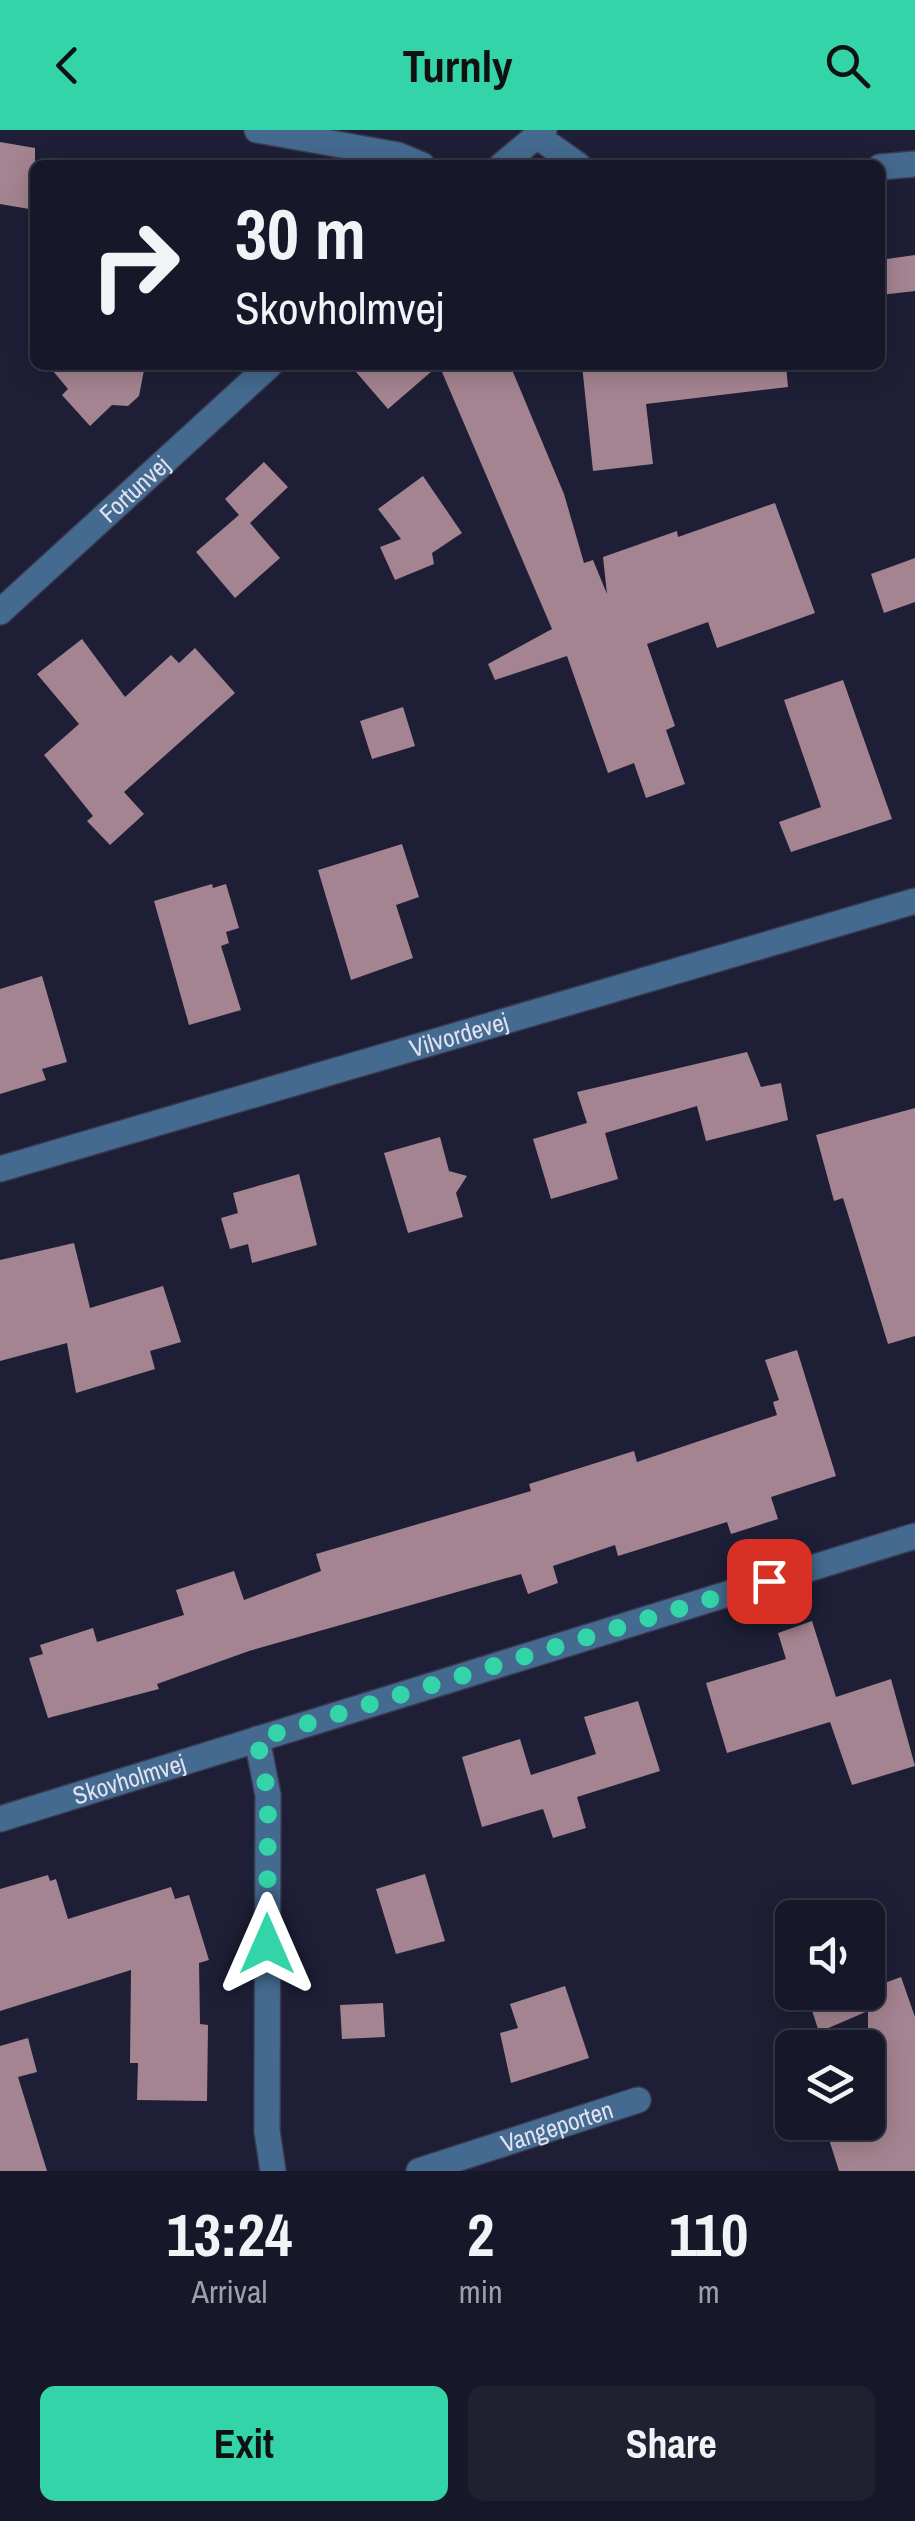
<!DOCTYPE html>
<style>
body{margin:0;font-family:"Archivo Narrow",sans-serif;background:#1f2030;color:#f1f3f6;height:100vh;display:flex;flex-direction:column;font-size:38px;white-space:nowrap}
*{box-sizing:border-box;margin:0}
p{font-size:32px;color:#9e9fa8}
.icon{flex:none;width:55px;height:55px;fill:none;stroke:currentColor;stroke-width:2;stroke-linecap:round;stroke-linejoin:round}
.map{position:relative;height:2041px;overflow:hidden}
.sheet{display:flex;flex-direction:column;background:#161728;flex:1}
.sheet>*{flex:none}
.hud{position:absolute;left:30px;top:30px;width:855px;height:210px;border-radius:15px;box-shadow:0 5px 25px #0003,0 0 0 2px #353645;background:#161728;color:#f1f3f6;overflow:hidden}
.fabs{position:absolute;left:775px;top:1770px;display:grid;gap:20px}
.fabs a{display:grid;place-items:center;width:110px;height:110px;border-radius:15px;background:#161728;box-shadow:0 5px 25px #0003,0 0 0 2px #353645;font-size:50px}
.pin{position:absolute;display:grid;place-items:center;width:85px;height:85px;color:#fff;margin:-42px;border-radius:20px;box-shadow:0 5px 15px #0006}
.me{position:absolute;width:110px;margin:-55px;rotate:0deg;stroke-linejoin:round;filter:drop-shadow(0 0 8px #0008)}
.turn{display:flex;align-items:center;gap:35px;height:210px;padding:0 40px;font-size:45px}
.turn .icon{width:130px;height:130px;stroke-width:2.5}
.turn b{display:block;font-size:70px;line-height:85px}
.eta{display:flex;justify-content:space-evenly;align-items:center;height:170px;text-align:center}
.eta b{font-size:60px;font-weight:800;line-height:70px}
.action{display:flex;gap:20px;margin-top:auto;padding:20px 40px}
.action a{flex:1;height:115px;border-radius:15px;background:#32d4a8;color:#111;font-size:40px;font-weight:800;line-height:115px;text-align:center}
.action a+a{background:#1f2030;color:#f1f3f6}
header{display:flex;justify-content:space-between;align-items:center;height:130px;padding:0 40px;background:#32d4a8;color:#111;font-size:45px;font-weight:800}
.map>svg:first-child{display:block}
.building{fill:#a48490}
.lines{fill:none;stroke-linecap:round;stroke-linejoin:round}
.minor-casing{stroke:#393a50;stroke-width:28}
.minor{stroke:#446a8f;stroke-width:25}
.route{stroke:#32d4a8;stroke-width:18;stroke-dasharray:0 32.4}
.labels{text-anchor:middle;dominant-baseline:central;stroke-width:10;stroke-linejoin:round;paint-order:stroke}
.street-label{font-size:25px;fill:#e0e2f2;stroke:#15152b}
</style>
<header><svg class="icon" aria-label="back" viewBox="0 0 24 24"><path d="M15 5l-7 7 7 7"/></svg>Turnly<svg class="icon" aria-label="search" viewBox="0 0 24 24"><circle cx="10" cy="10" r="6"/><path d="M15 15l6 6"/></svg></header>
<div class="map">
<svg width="915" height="2041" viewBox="0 0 915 2041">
<rect width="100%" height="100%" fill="#1e1f36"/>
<!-- building -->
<path class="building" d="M0 12 35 18V80L0 74Z
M915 125V161L880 165V130Z
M48 235H145L139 266 128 276 112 275 90 296 62 265 68 259Z
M350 235H439L388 279Z
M439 235H510L564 364 584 433 593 430 607 464 603 427 677 401 678 407 775 373 815 483 717 518 708 492 647 514 675 596 666 600 685 654 646 668 634 633 608 643 567 526 495 550 488 534 552 499Z
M582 235H786L788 257 646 274 653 334 593 341Z
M264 332 288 357 250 393 280 428 235 468 196 422 239 385 225 369Z
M423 346 462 403 432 423 434 434 395 450 380 417 401 409 378 379Z
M915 428V472L884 483 871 444Z
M82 509 125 567 171 525 179 533 195 518 235 563 124 662 144 684 110 715 87 691 93 686 44 625 79 594 37 544Z
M843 550 892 689 791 722 779 692 821 677 784 570Z
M403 577 415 616 372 629 360 591Z
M402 714 419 767 396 775 413 828 351 850 318 740Z
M212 754 213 758 226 754 239 798 226 802 229 813 221 816 241 880 189 895 154 771Z
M42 846 67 932 42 939 46 950 0 964V859Z
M747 922 761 957 781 953 788 990 706 1011 697 976 605 1003 618 1049 551 1069 533 1009 587 993 577 962Z
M915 978V1206L888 1214 843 1068 834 1071 816 1005Z
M440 1007 449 1041 467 1046 456 1063 463 1087 408 1103 384 1023Z
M299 1044 317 1115 252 1133 248 1114 230 1119 221 1088 238 1083 233 1063Z
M74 1113 90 1178 163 1156 181 1212 150 1221 155 1239 76 1263 67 1213 0 1231V1130Z
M797 1220 836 1346 771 1367 778 1389 731 1404 727 1392 618 1426 615 1415 553 1436 558 1453 528 1464 521 1444 249 1521 157 1554 159 1559 48 1588 29 1528 43 1524 40 1515 93 1498 97 1512 184 1485 176 1460 234 1441 244 1470 321 1441 316 1424 531 1361 529 1354 634 1321 637 1332 777 1285 773 1272 779 1270 765 1230Z
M812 1491 836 1567 891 1549 915 1636 852 1655 830 1592 727 1623 706 1553 786 1529 778 1503Z
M638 1571 660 1641 577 1667 586 1698 553 1708 543 1679 482 1697 462 1627 520 1609 531 1645 596 1624 584 1587Z
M425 1744 445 1811 396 1824 376 1759Z
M48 1745 50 1751 56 1749 68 1789 171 1757 175 1769 189 1765 209 1830 199 1833 200 1894 208 1895 207 1971 137 1970 138 1933H130L131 1840 0 1881V1759Z
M901 1847 915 1887V2041H839L828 2006 835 2004 831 1992H868V1881L819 1902 806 1862H868V1859Z
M565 1856 589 1928 511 1953 500 1903 518 1898 510 1874Z
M383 1873 385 1907 342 1909 340 1875Z
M28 1908 37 1942 18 1947 47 2041H0V1916Z"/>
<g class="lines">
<!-- minor casing -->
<g class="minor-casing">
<g id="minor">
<path d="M257 0 398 25 422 35"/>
<path d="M537 6 578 35"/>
<path d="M502 35 544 0"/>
<path d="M880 37 915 34"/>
<path id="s1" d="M0 482 270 235"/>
<path id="s2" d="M0 1039 915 771"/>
<path d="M257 1609 268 1665 267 2001 273 2041"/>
<path id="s3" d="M0 1689 915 1406"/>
<path id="s4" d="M419 2041 638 1970"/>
</g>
</g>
<!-- minor -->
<use href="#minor" class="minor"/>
</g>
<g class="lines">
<!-- route -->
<path class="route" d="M267 1814 268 1665 257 1609 769 1451"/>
</g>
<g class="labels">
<!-- street labels -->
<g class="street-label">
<text stroke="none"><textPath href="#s1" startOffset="182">Fortunvej</textPath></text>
<text stroke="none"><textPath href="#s2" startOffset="478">Vilvordevej</textPath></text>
<text stroke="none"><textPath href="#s3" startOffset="135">Skovholmvej</textPath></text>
<text stroke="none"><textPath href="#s4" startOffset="145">Vangeporten</textPath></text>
</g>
</g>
</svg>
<div class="fabs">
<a><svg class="icon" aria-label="sound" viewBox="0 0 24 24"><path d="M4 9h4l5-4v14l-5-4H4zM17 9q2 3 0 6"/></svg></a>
<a><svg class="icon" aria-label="layers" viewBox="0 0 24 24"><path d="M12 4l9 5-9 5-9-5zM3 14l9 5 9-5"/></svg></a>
</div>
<div class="pin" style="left:769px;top:1451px;background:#d93025"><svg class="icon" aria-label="arrive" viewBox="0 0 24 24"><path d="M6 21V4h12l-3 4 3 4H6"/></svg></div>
<svg class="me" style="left:267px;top:1814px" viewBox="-20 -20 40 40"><path d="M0-17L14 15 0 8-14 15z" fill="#32d4a8" stroke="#fff" stroke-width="4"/></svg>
<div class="hud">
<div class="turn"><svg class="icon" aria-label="right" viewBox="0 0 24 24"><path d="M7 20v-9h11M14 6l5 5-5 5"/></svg><div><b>30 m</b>Skovholmvej</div></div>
</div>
</div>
<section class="sheet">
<div class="eta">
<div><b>13:24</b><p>Arrival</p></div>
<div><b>2</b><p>min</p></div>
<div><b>110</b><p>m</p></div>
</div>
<div class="action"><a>Exit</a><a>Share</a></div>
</section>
